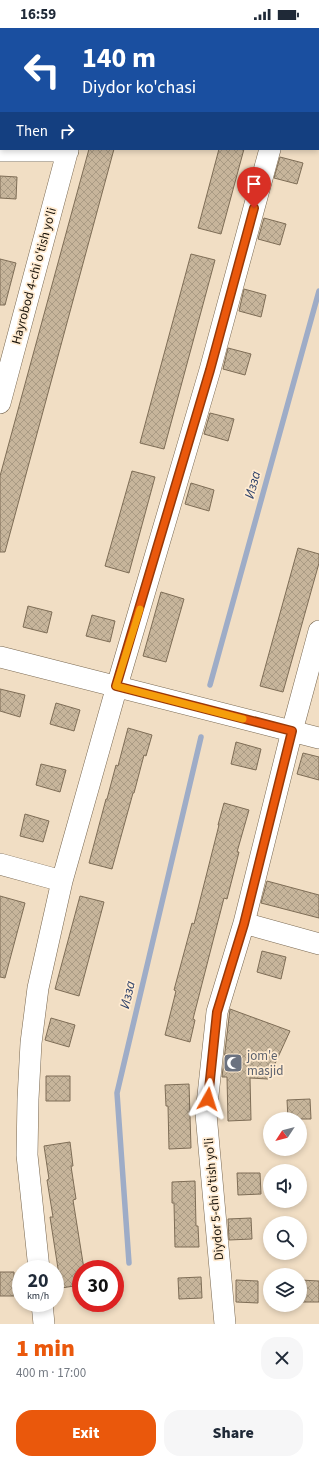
<!DOCTYPE html>
<meta charset="utf-8">
<style>
body{margin:0;font-family:"Source Sans 3",sans-serif;background:#f6f6f7;color:#1f2937;height:100vh;display:flex;flex-direction:column;font-size:15px;white-space:nowrap}
*{box-sizing:border-box;margin:0}
p{font-size:13px;color:#747a83}
.icon{flex:none;width:22px;height:22px;fill:none;stroke:currentColor;stroke-width:2;stroke-linecap:round;stroke-linejoin:round}
.map{position:relative;height:1296px;overflow:hidden}
.drawer{display:flex;flex-direction:column;background:#fff;flex:1}
.drawer>*{flex:none}
.guide{position:absolute;left:0px;top:0px;width:319px;height:122px;box-shadow:0 2px 6px #0003;background:#1a4fa0;color:#fff;overflow:hidden}
.needle{width:26px;rotate:234deg}
.fabs{position:absolute;left:263px;top:1084px;display:grid;gap:8px}
.fabs a{display:grid;place-items:center;width:44px;height:44px;border-radius:50%;background:#fff;box-shadow:0 2px 6px #0003;font-size:20px}
.speed{position:absolute;left:12px;top:1232px;display:flex;gap:8px;font-size:20px;font-weight:700;text-align:center}
.speed>*{display:grid;place-content:center;width:52px;height:52px;border-radius:50%;background:#fff;box-shadow:0 2px 6px #0003;line-height:1}
.speed small{font-size:10px;font-weight:400}
.speed .limit{border:6px solid #d22;background:#fff;color:#111}
.pin{position:absolute;display:grid;place-items:center;width:34px;height:34px;color:#fff;margin:-41px -17px;border-radius:50% 50% 50% 0;rotate:-45deg;box-shadow:0 0 4px #0007}
.pin .icon{rotate:45deg}
.me{position:absolute;width:44px;margin:-22px;rotate:6deg;stroke-linejoin:round;filter:drop-shadow(0 0 3px #0008)}
.turn{display:flex;align-items:center;gap:14px;height:84px;padding:0 16px;font-size:18px}
.turn .icon{width:52px;height:52px;stroke-width:2.5}
.turn b{display:block;font-size:28px;line-height:34px}
.then{display:flex;align-items:center;height:38px;padding:0 16px;background:#0003;gap:8px;font-size:15px}
.round{display:grid;place-items:center;flex:none;width:42px;height:42px;border-radius:16px;background:#f6f6f7}
.summary{display:flex;align-items:center;justify-content:space-between;height:68px;padding:0 16px}
h1{font-size:24px;font-weight:800;line-height:30px;color:#ea580c}
.button{display:flex;gap:8px;margin-top:auto;padding:8px 16px}
.button a{flex:1;height:46px;border-radius:16px;background:#ea580c;color:#fff;font-size:16px;font-weight:800;line-height:46px;text-align:center}
.button a+a{background:#f6f6f7;color:#1f2937}
.status{display:flex;justify-content:space-between;align-items:center;height:28px;padding:0 20px;background:#fff;direction:ltr}
.status svg{height:11px;fill:currentColor}
.map>svg:first-child{display:block}
.lines{fill:none;stroke-linecap:round;stroke-linejoin:round}
.stream{stroke:#9eacc7;stroke-width:5.5}
.building{fill:url(#building-cross-hatch);stroke:#7e6d56}
.street-casing{stroke:#796851;stroke-width:22}
.street{stroke:#fff;stroke-width:21}
.route-casing{stroke:#983908;stroke-width:10}
.route{stroke:#ea580c;stroke-width:7}
.slow{stroke:#f59e0b;stroke-width:7}
.labels{text-anchor:middle;dominant-baseline:central;stroke-width:3.5;stroke-linejoin:round;paint-order:stroke}
.street-label{font-size:13px;fill:#181209;stroke:#ffebd1}
.worship-label{font-size:13px;fill:#5b616d;stroke:#ffebd1;text-anchor:start}
.water-label{font-size:14px;font-style:italic;fill:#30436b;stroke:#ffebd1}
</style>
<div class="status"><b>16:59</b><svg viewBox="0 0 49 12"><path d="M0 12V9h3v3zM5 12V6h3v6zM10 12V3h3v9zM15 12V0h3v12zM26 1h20v11H26zM47 4h2v5h-2z"/></svg></div>
<div class="map">
<svg width="319" height="1296" viewBox="0 0 319 1296">
<defs>
<pattern id="building-cross-hatch" width="8" height="8" patternUnits="userSpaceOnUse"><rect width="8" height="8" fill="#c7b59b"/><path d="M0 0l8 8M0 8l8-8" fill="none" stroke="#aa9b84"/></pattern>
</defs>
<rect width="100%" height="100%" fill="#f1dec4"/>
<g class="lines">
<!-- stream -->
<path class="stream" d="M210 657 319 263
M129 1235 117 1065 201 709"/>
</g>
<!-- building -->
<path class="building" d="M89 121H114L5 524H0V448Z
M219 121H244L221 206 198 200Z
M280 129 303 135 297 156 274 150Z
M0 148 17 149 16 171 0 170Z
M264 190 286 196 280 217 258 211Z
M191 226 215 232 164 421 140 415Z
M0 231 16 235 5 277H0Z
M244 261 266 267 261 289 239 283Z
M228 320 251 326 245 347 223 341Z
M210 385 234 391 228 413 204 406Z
M132 443 155 449 129 545 105 538Z
M191 455 214 462 209 483 185 476Z
M298 520 319 526V535L283 664 260 658Z
M161 564 184 571 166 634 143 628Z
M28 578 52 584 47 605 23 599Z
M92 587 115 593 110 614 86 608Z
M0 661 25 667 20 689 0 683Z
M56 675 80 682 74 703 50 696Z
M128 700 152 707 146 728 144 727 134 765H133L112 841 89 835 106 771H107L116 737 118 738Z
M236 714 261 721 256 742 231 736Z
M303 725 319 729V752L297 746Z
M41 736 66 742 60 764 36 757Z
M224 775 249 782 237 824H239L227 871 224 870 193 991 195 992 190 1014 165 1007 176 963 174 962 192 895 194 896 219 797H218Z
M25 786 49 793 43 814 20 808Z
M267 853 319 867V890L261 875Z
M0 868 25 875 5 950 0 949Z
M80 868 104 874 79 968 55 961Z
M262 923 286 929 281 951 257 944Z
M230 981 290 1003 268 1051 250 1050 251 1092 228 1093 227 1049H222Z
M51 990 75 997 69 1019 45 1012Z
M46 1048H70V1073H46Z
M189 1056 191 1120 169 1121 168 1078H166L165 1057Z
M310 1071 311 1091H288L287 1072Z
M70 1114 73 1138H71L76 1171 73 1172 84 1241H81V1257L61 1260 50 1189H53L47 1152 49 1151 44 1118Z
M237 1145H260L261 1166 238 1167Z
M195 1153 196 1198H198L199 1219H175L174 1175H172V1154Z
M251 1190 252 1211 229 1212 228 1191Z
M0 1244H14V1268H0Z
M201 1249 202 1270 179 1271 178 1250Z
M236 1252 258 1253V1275L236 1274Z
M300 1252 319 1253V1274H300Z"/>
<g class="lines">
<!-- street casing -->
<g class="street-casing">
<path id="street" d="M101 1V0
M302 1V0
M0 123H68
M0 375 68 121
M0 629 319 710
M0 836 62 853
M244 895 319 916
M39 1241 27 1127 28 1071 31 1015 38 960 62 853 117 658 210 342 270 121
M42 1275 44 1296
M225 1296 206 1086 217 984 244 895 292 703 319 603"/>
</g>
<!-- street -->
<use href="#street" class="street"/>
</g>
<g class="lines">
<!-- route casing -->
<g class="route-casing">
<path id="route" d="M208 1071 217 984 244 896 292 703 116 658 210 342 254 180"/>
</g>
<!-- route -->
<use href="#route" class="route"/>
<!-- slow -->
<path class="slow" d="M140 581 116 658 243 691"/>
</g>
<!-- icons -->
<defs>
<g id="mosque-square" transform="scale(1)"><rect x="-9" y="-9" width="18" height="18" rx="4" fill="#6b7280" stroke="#ffebd1"/><path d="M3.5-4.9A6 6 0 1 0 3.5 4.9A5 5 0 1 1 3.5-4.9Z" fill="#fff"/></g>
</defs>
<g fill-rule="evenodd">
<use href="#mosque-square" x="233" y="1035"/>
</g>
<g class="labels">
<!-- street labels -->
<g class="street-label">
<text transform="translate(34 248) rotate(-75)">Hayrobod 4-chi o'tish yo'li</text>
<text transform="translate(214 1171) rotate(-95)">Diydor 5-chi o'tish yo'li</text>
</g>
<!-- worship labels -->
<g class="worship-label">
<text x="247" y="1028">jom'e<tspan x="247" dy="15">masjid</tspan></text>
</g>
<!-- water labels -->
<g class="water-label">
<text transform="translate(253 457) rotate(-75)">Изза</text>
<text transform="translate(128 967) rotate(-77)">Изза</text>
</g>
</g>
</svg>
<div class="fabs">
<a><svg class="needle" viewBox="-14 -14 28 28"><path d="M0-13l5 13h-10z" fill="#e53935"/><path d="M0 13l5-13h-10z" fill="#747a83"/></svg></a>
<a><svg class="icon" aria-label="sound" viewBox="0 0 24 24"><path d="M4 9h4l5-4v14l-5-4H4zM17 9q2 3 0 6"/></svg></a>
<a><svg class="icon" aria-label="search" viewBox="0 0 24 24"><circle cx="10" cy="10" r="6"/><path d="M15 15l6 6"/></svg></a>
<a><svg class="icon" aria-label="layers" viewBox="0 0 24 24"><path d="M12 4l9 5-9 5-9-5zM3 14l9 5 9-5"/></svg></a>
</div>
<div class="speed"><div>20<small>km/h</small></div><div class="limit">30</div></div>
<div class="pin" style="left:254px;top:180px;background:#d93025"><svg class="icon" aria-label="arrive" viewBox="0 0 24 24"><path d="M6 21V4h12l-3 4 3 4H6"/></svg></div>
<svg class="me" style="left:208px;top:1071px" viewBox="-20 -20 40 40"><path d="M0-17L14 15 0 8-14 15z" fill="#ea580c" stroke="#fff" stroke-width="4"/></svg>
<div class="guide">
<div class="turn"><svg class="icon" aria-label="left" viewBox="0 0 24 24"><path d="M17 20v-9H6M10 6l-5 5 5 5"/></svg><div><b>140 m</b>Diydor ko'chasi</div></div>
<div class="then">Then<svg class="icon" aria-label="right" viewBox="0 0 24 24"><path d="M7 20v-9h11M14 6l5 5-5 5"/></svg></div>
</div>
</div>
<section class="drawer">
<div class="summary"><div><h1>1 min</h1><p>400 m · 17:00</p></div><a class="round"><svg class="icon" aria-label="close" viewBox="0 0 24 24"><path d="M6 6l12 12M18 6L6 18"/></svg></a></div>
<div class="button"><a>Exit</a><a>Share</a></div>
</section>
